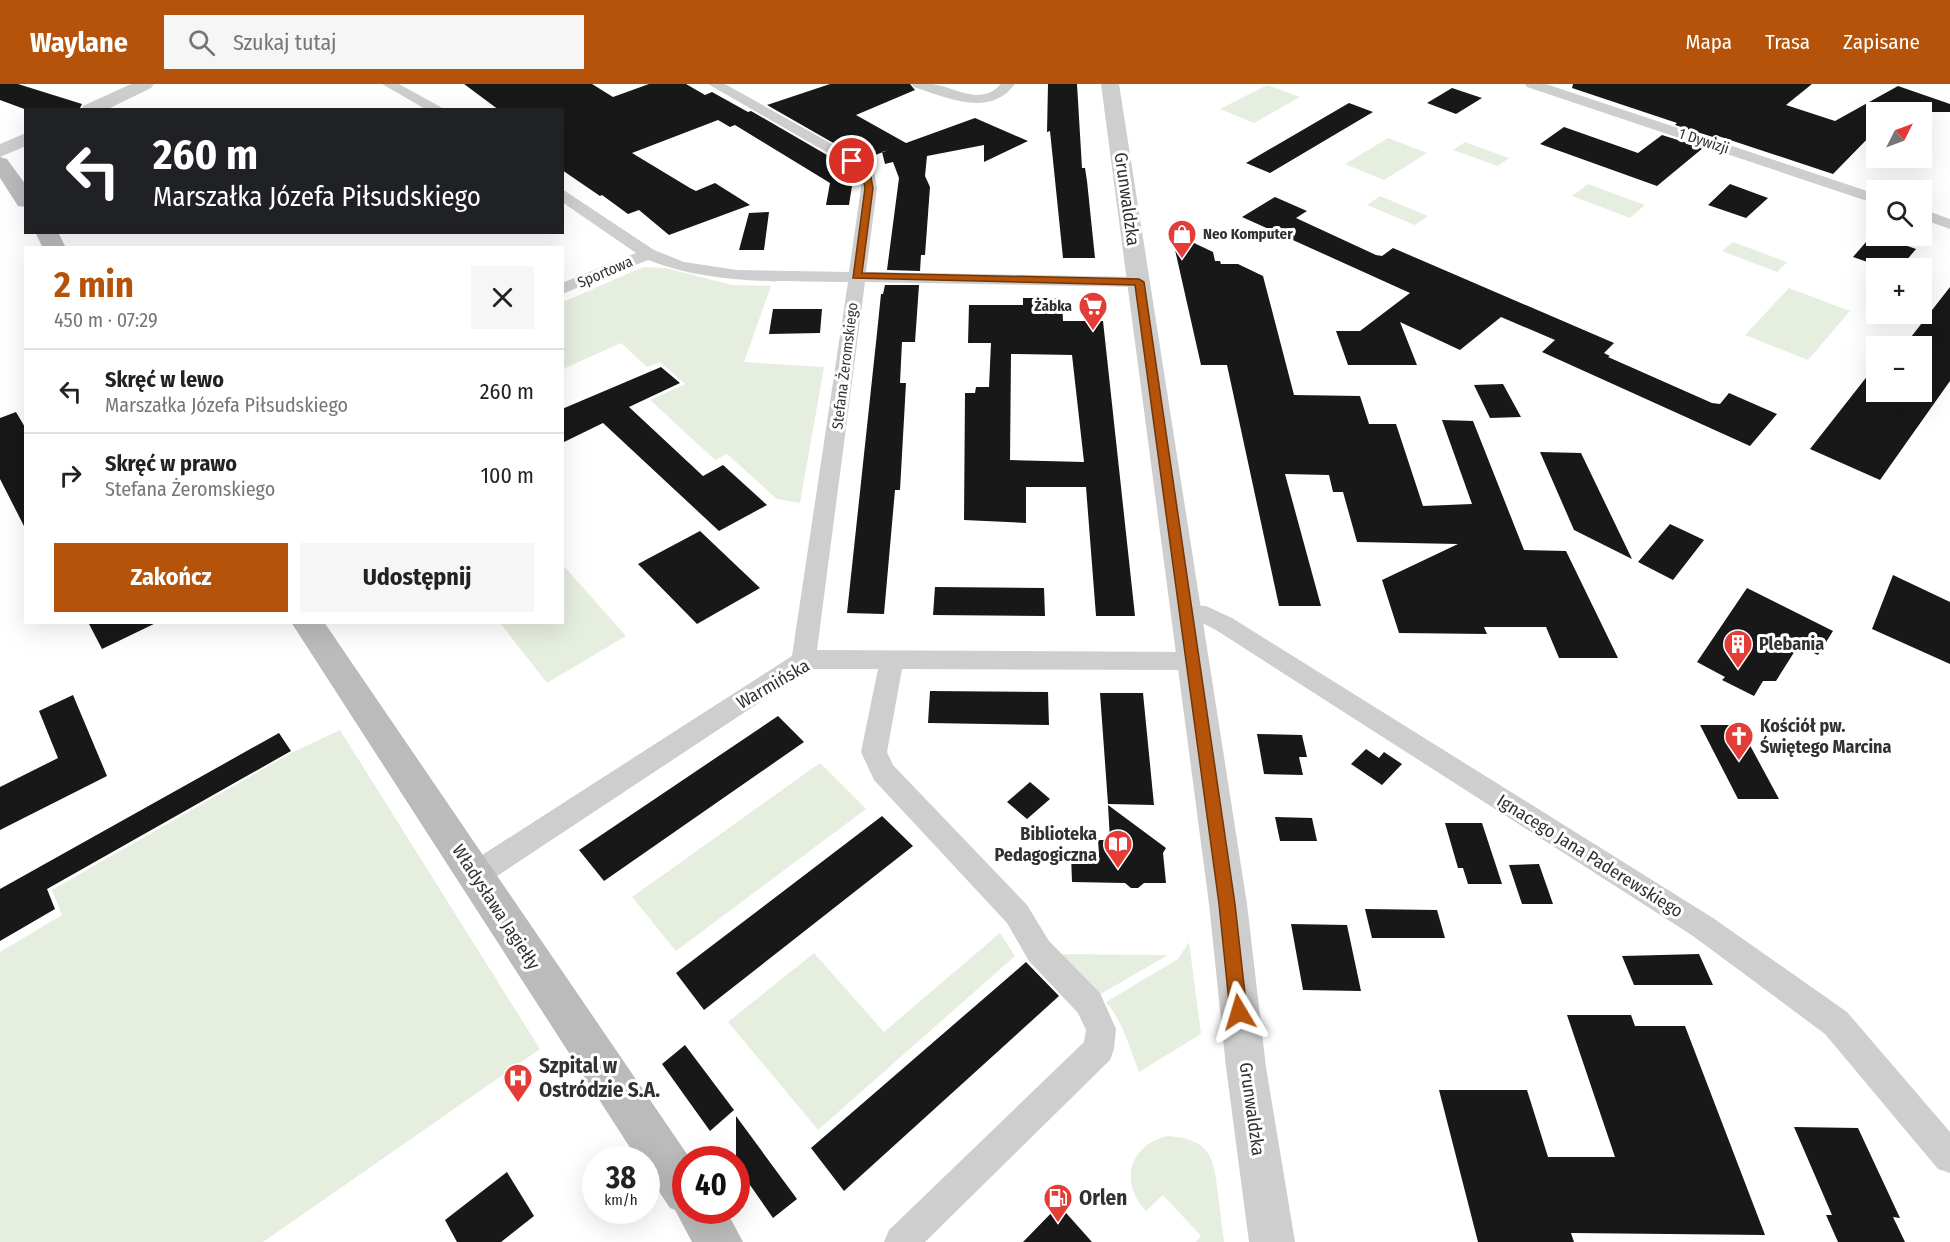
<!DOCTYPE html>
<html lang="pl">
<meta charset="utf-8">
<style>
body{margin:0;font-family:"Fira Sans Condensed",sans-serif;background:#f6f6f6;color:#222;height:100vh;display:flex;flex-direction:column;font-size:22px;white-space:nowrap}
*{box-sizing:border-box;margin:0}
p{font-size:20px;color:#767676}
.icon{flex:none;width:33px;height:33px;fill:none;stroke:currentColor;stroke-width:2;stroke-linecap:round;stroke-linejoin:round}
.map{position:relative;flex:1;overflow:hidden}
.side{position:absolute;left:24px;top:162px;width:540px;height:378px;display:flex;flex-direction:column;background:#fff;border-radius:0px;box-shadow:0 6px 24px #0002}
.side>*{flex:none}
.hud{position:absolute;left:24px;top:24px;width:540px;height:126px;border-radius:0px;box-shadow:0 6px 24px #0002;background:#202124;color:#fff;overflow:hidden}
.needle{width:39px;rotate:48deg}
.tools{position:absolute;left:1866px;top:18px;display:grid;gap:12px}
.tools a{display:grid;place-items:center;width:66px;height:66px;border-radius:0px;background:#fff;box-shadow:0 6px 24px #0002;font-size:30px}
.speed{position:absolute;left:582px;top:1062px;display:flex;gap:12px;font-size:30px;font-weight:700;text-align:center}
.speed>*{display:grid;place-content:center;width:78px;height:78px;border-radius:50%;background:#fff;box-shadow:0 6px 24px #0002;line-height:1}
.speed small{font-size:15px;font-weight:400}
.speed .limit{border:9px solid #d22;background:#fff;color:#111}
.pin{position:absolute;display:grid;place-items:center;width:51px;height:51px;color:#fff;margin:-26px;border:3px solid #fff;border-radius:50%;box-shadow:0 2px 6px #0007}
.me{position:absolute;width:66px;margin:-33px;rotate:353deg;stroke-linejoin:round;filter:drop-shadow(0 0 4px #0008)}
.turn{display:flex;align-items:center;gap:21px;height:126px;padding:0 30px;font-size:27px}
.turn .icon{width:78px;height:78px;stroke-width:2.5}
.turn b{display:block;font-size:42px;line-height:51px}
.round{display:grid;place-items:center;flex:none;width:63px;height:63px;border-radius:0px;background:#f6f6f6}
.overview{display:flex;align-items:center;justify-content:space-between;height:102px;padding:0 30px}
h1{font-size:36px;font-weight:700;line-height:45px;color:#b45309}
.cta{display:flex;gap:12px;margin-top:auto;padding:12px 30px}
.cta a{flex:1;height:69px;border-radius:0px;background:#b45309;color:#fff;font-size:24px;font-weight:700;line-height:69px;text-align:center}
.cta a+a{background:#f6f6f6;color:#222}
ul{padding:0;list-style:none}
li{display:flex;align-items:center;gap:18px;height:84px;padding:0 30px;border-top:2px solid #e0e0e0}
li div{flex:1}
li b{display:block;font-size:22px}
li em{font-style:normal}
header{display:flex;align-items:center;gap:36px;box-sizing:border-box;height:84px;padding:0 30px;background:#b45309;color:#fff}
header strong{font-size:28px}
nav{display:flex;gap:33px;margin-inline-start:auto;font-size:21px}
.search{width:420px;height:54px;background:#f6f6f6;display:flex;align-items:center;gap:15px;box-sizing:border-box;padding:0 21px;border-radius:0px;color:#767676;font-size:22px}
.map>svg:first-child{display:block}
.green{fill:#e6eee0}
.building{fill:#181818;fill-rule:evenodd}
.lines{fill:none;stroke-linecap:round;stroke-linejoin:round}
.minor{fill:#cecece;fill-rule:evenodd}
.tertiary{fill:#cecece;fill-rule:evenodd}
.secondary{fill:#bbb;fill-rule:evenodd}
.route{fill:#b45309;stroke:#753606;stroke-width:1.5}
.labels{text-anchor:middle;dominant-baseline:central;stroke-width:6;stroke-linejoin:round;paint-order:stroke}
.far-street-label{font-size:15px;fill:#313131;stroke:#fff}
.far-poi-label{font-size:15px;font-weight:bold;fill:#313131;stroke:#fff;text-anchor:start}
.street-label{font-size:18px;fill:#313131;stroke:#fff}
.poi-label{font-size:18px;font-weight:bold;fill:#313131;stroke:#fff;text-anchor:start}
.near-poi-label{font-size:21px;font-weight:bold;fill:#313131;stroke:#fff;text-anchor:start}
</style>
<header>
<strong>Waylane</strong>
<div class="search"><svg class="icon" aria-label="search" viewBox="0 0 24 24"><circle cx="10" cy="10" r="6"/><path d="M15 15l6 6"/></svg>Szukaj tutaj</div>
<nav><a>Mapa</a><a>Trasa</a><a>Zapisane</a></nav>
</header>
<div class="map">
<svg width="1950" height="1158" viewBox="0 0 1950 1158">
<rect width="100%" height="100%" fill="#fff"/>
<!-- green -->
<path class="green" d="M1267 1 1300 13 1254 39 1220 25Z
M1388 54 1427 69 1384 96 1345 80Z
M1465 58 1509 74 1498 82 1453 66Z
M1588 100 1645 121 1630 134 1572 112Z
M1380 112 1428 132 1415 141 1367 121Z
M1733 158 1787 178 1777 188 1722 167Z
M643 183 666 184 732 201 771 202 744 278 824 283 800 419 777 415 727 370 715 376 650 316 685 300 660 278 647 283 621 259 563 285V218Z
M1789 204 1850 227 1808 276 1745 251Z
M563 481 626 552 547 599 500 539 562 538Z
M340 646 540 965 263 1158H0V868L62 831 52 806 291 669Z
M820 679 866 725 676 867 632 813Z
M1000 849 1015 872 818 1046 728 938 814 869 884 948Z
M1189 858 1201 950 1139 988C1129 963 1123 938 1106 918L1178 875Z
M1049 870 1168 871 1099 911Z
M1167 1052C1211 1055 1214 1073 1218 1111 1220 1127 1222 1142 1224 1158H1196L1201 1152 1163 1111 1146 1127C1119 1098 1129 1062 1167 1052Z"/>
<!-- building -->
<path class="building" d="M0 0H18L82 20 79 26H27L0 16Z
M464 0H592L613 13 649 0H686L705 11 712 8 748 28 751 27 846 82 854 89 849 121H826L830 99 735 41 730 43 718 36 632 69 690 104 696 107 715 99 750 121 669 151 639 126 628 130 602 111 600 112 562 86V26H499Z
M830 0H910L915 6 856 31 906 59 975 34 1028 57 984 78V61L927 72 925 92 930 103 925 171H921L920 187 887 186 899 94 893 78 885 80 882 68 888 66 863 76 767 21Z
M1048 0H1077L1082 84H1085L1087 97 1095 174H1063L1050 47 1047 48Z
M1573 0H1812L1786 21 1835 37 1898 2 1950 20V28H1876V46L1833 90 1718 52 1716 54 1675 41 1677 39 1572 4Z
M1452 4 1482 14 1456 30 1427 19Z
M1349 19 1373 28 1270 89 1246 79Z
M1564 43 1638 69 1662 51 1703 64 1657 102 1540 60Z
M1730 100 1768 114 1746 134 1708 121Z
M1275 113 1307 127 1296 134 1376 171 1382 172 1393 164 1614 259 1604 269 1610 272 1608 273 1712 319 1720 320 1729 309 1777 330 1750 362 1542 268 1555 256 1501 233 1460 266 1400 238 1417 281H1348L1336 247H1360L1410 209 1242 133Z
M769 128 764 166H739L749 129Z
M1171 148 1213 168 1215 177H1220L1221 180H1238L1263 192 1294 311 1360 312 1369 340H1396L1423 422 1472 420 1442 336 1473 337 1524 466 1566 467 1618 574H1559L1546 543H1484L1487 550 1399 549 1382 496 1458 460 1357 458 1343 408H1333L1329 391 1285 390 1321 522H1279L1227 281H1201Z
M1873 150 1916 165 1900 184H1885L1853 173Z
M885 201H919L915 258H902L900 299H906L900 406H895L884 530 847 529 877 249 881 210H883Z
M1950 203V297L1880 396 1810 365 1876 281V308H1922V262H1904Z
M1023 214H1062L1063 237H1103L1135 532H1096L1086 403H1026V439L964 436 965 309H975L976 303H989L991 259H968L969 221H1023ZM1011 270 1072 271 1084 378 1010 376Z
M773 225H822L820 249 769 250Z
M661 283 680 299 629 323 703 392 723 381 767 421 719 447 603 339 562 359V325Z
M1503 300 1521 333 1490 334 1474 301Z
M16 328 26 345V446L0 395V334Z
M1540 368 1581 369 1632 475 1574 446Z
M1670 440 1704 456 1673 496 1638 478Z
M700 447 760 504 697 540 638 480Z
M1893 491 1950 518V580L1872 545Z
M935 503 1044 504 1045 532 933 531Z
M1747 504 1833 547 1818 571 1798 562 1776 597H1763L1754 612 1722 596 1725 593 1697 578Z
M88 538H158L102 565Z
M930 607 1048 608 1049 641 928 639Z
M1100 609H1143L1154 721 1108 720Z
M73 611 107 692 0 746V703L58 674 39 627Z
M778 632 804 658 604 797 579 766Z
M1700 641H1739L1779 715H1738Z
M279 649 291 667 47 805 55 825 0 857V805Z
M1257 650 1302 651 1307 673H1299L1303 691 1264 690Z
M1366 665 1379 674 1384 668 1402 680 1382 701 1351 680Z
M1030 698 1050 715 1027 735 1007 718Z
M1108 721 1166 764 1163 769 1166 799H1144L1138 804H1131L1125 799 1072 798 1071 771 1099 770 1098 756H1110Z
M882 732 913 762 704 926 676 889Z
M1275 733 1312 734 1317 757H1280Z
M1445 739H1482L1502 800H1468L1463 784H1458Z
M1539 780 1553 820H1522L1509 781Z
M1365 825 1437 826 1445 854H1372Z
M1291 840 1347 841 1361 907 1303 906Z
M1699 870 1713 901H1634L1622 872Z
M1026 878 1059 912 844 1107 811 1064Z
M1567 931H1631L1635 942H1685L1765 1151 1571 1149 1574 1158H1478L1439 1006H1527L1548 1073H1615Z
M685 961 734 1026 710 1047 662 980Z
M736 1032 797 1115 773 1134 736 1081Z
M1794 1043 1858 1044 1900 1134 1893 1133 1905 1158H1838L1826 1131H1832Z
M507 1088 534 1132 501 1158H457L445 1136Z
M1059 1121 1092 1158H1023Z"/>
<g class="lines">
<!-- minor -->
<path class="minor" d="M382 0H399L446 26H427Z
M708 0H725L857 74 874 88 877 104 866 188 1139 193 1145 194 1148 198 1145 202 1139 203 865 198 817 566 1193 568 1201 570 1205 577 1201 584 1193 586 902 585 887 668 893 681 1027 821 1049 857 1100 909 1116 945 1114 965 1110 976 925 1158H884L889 1146 1084 958 1086 946 1078 929 1029 877 1007 839 874 696 861 668 878 585H810L485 800 475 803 465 800 461 791 465 782 792 572 848 198C780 197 712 201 648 176L562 210V199L636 169 562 118V105L654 166 684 178 737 186 849 188 861 104 859 90 847 80Z
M912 0C918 0 926 0 932 0 956 3 980 23 1001 0H1015C990 34 947 14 914 3Z
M1525 0H1546L1876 110V120L1527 3Z
M1922 125 1950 135V145L1922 135Z
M1187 521 1206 522 1232 534 1713 834 1847 928 1950 1048V1089L1938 1085 1825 950 1693 852 1216 546 1202 539 1179 536 1175 530 1179 524Z"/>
<!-- tertiary -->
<path class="tertiary" d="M131 0H154L151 4 106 26H81L83 22Z
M1101 0H1119L1247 820 1266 983 1295 1158H1249L1226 983 1209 820Z
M26 49V62L0 73V60Z"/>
<!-- secondary -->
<path class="secondary" d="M0 73 7 75 26 101V123L18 122 0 94Z
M35 148H58L66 164H43Z
M291 538H324L691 1076H686V1126H726L743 1158H692L675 1126 670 1124 646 1088V1076H638Z"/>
</g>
<!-- route -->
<path class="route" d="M849 75H855L870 88 873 104 862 189 1139 195 1144 198 1235 820 1247 928 1245 934 1239 936 1233 934 1230 928 1219 820 1135 201 853 194 865 104 862 89 849 78Z"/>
<!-- icons -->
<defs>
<g id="shop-pin" transform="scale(1.5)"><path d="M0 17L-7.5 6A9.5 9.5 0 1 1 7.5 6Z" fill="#e43d37" stroke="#fff"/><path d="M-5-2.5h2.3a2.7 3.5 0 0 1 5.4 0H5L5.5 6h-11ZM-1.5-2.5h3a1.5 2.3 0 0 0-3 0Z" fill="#fff"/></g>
<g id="supermarket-pin" transform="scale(1.5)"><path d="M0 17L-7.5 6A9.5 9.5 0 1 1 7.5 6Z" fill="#e43d37" stroke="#fff"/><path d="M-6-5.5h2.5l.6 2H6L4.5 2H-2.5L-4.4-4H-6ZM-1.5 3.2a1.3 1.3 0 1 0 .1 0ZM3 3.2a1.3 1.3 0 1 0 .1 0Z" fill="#fff"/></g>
<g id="building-pin" transform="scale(1.5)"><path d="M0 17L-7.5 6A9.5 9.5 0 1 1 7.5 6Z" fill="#e43d37" stroke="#fff"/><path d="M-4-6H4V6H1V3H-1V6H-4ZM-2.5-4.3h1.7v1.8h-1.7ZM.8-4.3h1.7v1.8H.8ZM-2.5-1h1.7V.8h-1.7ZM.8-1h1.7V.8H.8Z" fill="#fff"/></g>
<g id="church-pin" transform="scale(1.5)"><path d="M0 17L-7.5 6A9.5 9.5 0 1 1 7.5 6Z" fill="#e43d37" stroke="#fff"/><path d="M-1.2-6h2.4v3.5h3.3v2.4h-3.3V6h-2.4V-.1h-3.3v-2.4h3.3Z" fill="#fff"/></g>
<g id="library-pin" transform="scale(1.5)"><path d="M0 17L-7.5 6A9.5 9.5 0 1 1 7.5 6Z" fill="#e43d37" stroke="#fff"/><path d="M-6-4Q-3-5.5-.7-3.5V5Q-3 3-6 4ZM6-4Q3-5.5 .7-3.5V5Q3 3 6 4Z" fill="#fff"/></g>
<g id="hospital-pin" transform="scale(1.5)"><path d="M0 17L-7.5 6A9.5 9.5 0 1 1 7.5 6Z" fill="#e43d37" stroke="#fff"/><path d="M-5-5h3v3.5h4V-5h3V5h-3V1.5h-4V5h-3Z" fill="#fff"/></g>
<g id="fuel-pin" transform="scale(1.5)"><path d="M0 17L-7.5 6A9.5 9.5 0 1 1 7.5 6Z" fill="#e43d37" stroke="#fff"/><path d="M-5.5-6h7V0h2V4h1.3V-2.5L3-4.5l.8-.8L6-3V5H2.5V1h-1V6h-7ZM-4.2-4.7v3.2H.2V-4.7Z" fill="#fff"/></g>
</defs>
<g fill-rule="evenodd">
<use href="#shop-pin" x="1182" y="150"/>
<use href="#supermarket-pin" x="1093" y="222"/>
<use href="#building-pin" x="1738" y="560"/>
<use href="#church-pin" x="1739" y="652"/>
<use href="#library-pin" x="1118" y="760"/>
<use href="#hospital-pin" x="518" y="994"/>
<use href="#fuel-pin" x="1058" y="1114"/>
</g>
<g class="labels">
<!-- far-street labels -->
<g class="far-street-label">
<text transform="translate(1704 57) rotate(18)">1 Dywizji</text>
<text transform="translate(605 188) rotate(-23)">Sportowa</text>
<text transform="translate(845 282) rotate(-83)">Stefana Żeromskiego</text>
</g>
<!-- far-poi labels -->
<g class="far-poi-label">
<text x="1203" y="150">Neo Komputer</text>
<text x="1072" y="222" text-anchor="end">Żabka</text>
</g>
<!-- street labels -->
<g class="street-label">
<text transform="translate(1127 115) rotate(82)">Grunwaldzka</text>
<text transform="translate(773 600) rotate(-30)">Warmińska</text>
<text transform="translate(1590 772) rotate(32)">Ignacego Jana Paderewskiego</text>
<text transform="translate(496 823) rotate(57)">Władysława Jagiełły</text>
<text transform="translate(1252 1025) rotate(82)">Grunwaldzka</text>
</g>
<!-- poi labels -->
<g class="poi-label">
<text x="1759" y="560">Plebania</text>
<text x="1760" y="642">Kościół pw.<tspan x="1760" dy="21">Świętego Marcina</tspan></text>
<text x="1097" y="750" text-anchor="end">Biblioteka<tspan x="1097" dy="21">Pedagogiczna</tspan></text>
</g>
<!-- near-poi labels -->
<g class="near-poi-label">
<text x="539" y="982">Szpital w<tspan x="539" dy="24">Ostródzie S.A.</tspan></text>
<text x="1079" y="1114">Orlen</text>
</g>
</g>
</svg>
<div class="tools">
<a><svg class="needle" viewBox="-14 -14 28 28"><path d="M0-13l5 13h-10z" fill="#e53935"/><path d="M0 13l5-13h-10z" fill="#767676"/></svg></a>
<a><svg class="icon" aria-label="search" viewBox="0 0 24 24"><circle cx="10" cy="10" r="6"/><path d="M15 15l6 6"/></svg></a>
<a>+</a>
<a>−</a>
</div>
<div class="speed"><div>38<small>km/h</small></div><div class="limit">40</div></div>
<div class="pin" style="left:852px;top:77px;background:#d93025"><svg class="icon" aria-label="arrive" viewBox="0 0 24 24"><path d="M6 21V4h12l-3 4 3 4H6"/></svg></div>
<svg class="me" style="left:1239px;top:928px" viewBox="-20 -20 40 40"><path d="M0-17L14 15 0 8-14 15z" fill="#b45309" stroke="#fff" stroke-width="4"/></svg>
<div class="hud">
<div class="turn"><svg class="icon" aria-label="left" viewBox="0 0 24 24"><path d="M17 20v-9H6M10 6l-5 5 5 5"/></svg><div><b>260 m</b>Marszałka Józefa Piłsudskiego</div></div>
</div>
<section class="side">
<div class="overview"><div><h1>2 min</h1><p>450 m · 07:29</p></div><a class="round"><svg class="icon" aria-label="close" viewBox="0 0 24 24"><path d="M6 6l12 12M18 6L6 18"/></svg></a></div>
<ul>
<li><svg class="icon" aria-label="left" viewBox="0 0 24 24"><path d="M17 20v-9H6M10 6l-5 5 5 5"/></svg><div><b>Skręć w lewo</b><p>Marszałka Józefa Piłsudskiego</p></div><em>260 m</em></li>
<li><svg class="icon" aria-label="right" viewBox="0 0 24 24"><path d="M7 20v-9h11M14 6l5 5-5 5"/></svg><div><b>Skręć w prawo</b><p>Stefana Żeromskiego</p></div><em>100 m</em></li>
</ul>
<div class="cta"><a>Zakończ</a><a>Udostępnij</a></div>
</section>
</div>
